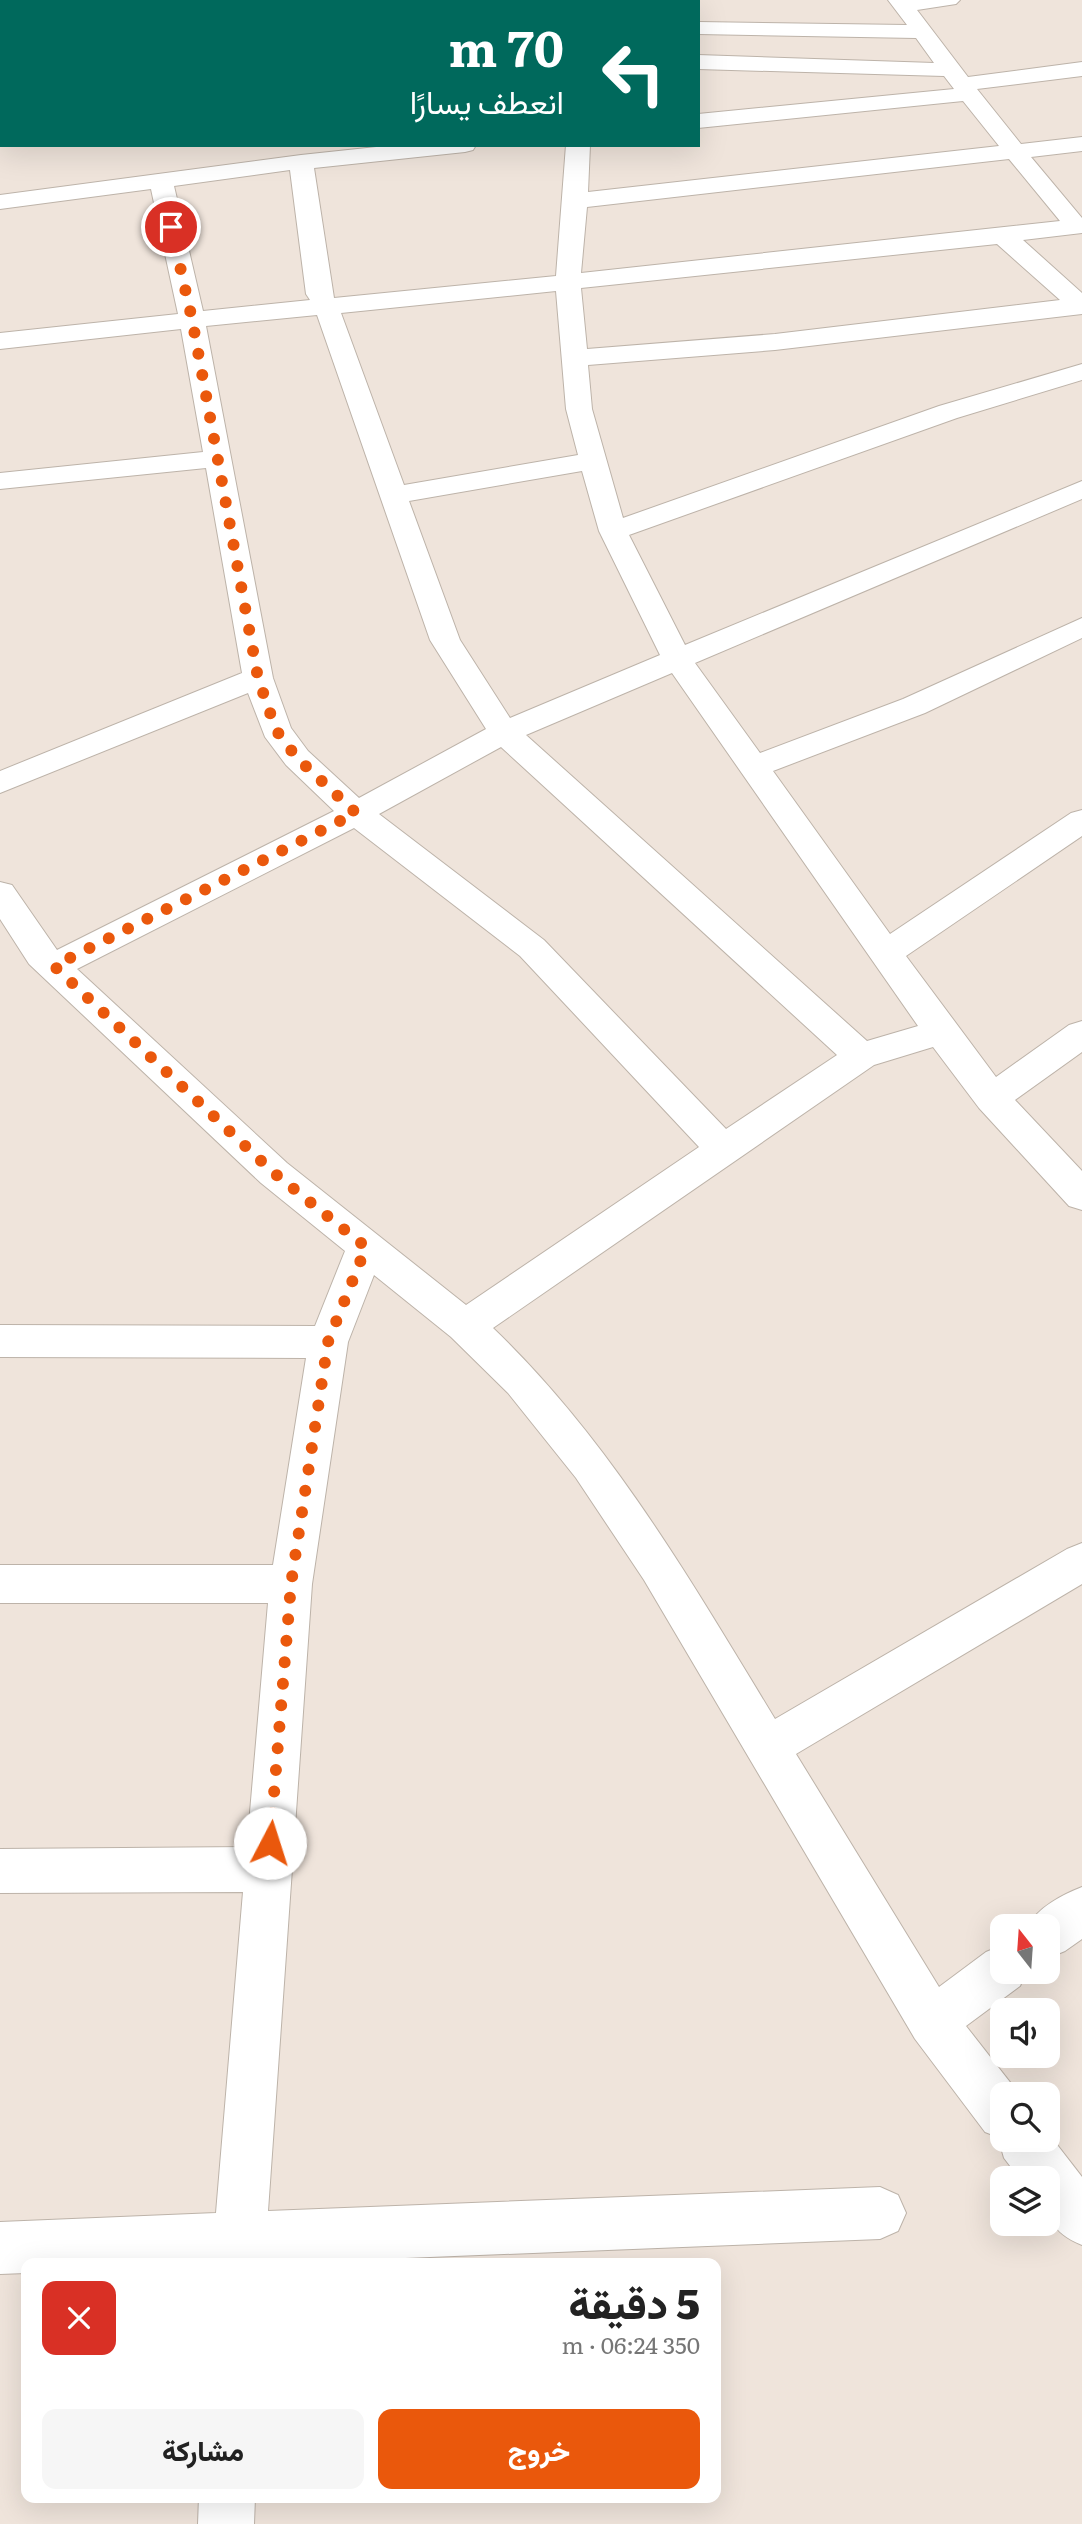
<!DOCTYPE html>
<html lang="ar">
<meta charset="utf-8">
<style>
body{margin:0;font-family:Literata,Vazirmatn,serif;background:#f6f6f6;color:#222;direction:rtl;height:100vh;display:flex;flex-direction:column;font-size:26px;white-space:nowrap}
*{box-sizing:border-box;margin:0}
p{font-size:23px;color:#767676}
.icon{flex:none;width:38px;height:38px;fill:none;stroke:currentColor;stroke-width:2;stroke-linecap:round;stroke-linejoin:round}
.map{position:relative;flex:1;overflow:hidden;direction:ltr}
.drawer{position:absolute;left:21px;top:2258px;width:700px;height:245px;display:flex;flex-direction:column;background:#fff;border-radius:14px;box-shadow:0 7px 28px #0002;direction:rtl}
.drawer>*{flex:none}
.guide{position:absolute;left:0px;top:0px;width:700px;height:147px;box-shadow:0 7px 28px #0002;direction:rtl;background:#00695c;color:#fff;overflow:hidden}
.needle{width:46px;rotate:343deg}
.tools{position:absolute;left:990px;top:1914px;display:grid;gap:14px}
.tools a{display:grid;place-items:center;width:70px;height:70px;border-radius:14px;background:#fff;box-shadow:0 7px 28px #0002;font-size:35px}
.pin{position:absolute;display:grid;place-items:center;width:60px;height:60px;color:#fff;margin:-30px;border:4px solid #fff;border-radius:50%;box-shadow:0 2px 7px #0007}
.me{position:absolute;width:77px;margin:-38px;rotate:5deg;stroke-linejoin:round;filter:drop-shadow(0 0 5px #0008)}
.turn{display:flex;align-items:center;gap:24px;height:147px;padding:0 21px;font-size:32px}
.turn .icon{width:91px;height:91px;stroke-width:2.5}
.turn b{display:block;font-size:49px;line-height:60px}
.round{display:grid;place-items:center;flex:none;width:74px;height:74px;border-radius:14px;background:#f6f6f6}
.headline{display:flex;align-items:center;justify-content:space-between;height:119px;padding:0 21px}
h1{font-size:42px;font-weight:800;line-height:52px}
.cta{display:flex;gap:14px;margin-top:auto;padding:14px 21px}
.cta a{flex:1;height:80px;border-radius:14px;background:#ea580c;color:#fff;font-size:28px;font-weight:800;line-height:80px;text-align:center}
.cta a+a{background:#f6f6f6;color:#222}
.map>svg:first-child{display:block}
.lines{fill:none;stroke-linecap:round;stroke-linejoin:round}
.minor-casing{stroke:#bdb3a9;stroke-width:2}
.minor{fill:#fff;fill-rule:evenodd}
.route{stroke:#ea580c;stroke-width:12;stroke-dasharray:0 21.6}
</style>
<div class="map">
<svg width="1082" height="2524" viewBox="0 0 1082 2524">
<rect width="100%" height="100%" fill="#efe4db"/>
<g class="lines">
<!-- minor casing -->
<g class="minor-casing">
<path id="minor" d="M224 0H305L223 2Z
M566 0H588V2H566Z
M888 0H960L956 4 917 10 968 77 1082 62V76L977 89 1021 144 1082 137V151L1031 157 1082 218V233L1023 240 1082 293V314L775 350 588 365 592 409 623 518 939 406 1082 364V380L957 418 629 535 685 645 1082 481V499L695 663 760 753 903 699 1082 618V638L925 713 773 771 890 934 1071 813 1082 810V836L906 956 996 1077 1069 1025 1082 1021V1052L1015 1100 1082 1171V1210L1069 1206 979 1108 933 1047 874 1065 493 1328C610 1440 691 1581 775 1719L1067 1549 1082 1543V1584L796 1754 939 1987 986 1952 1003 1945V1972H1026L1020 1986 966 2026 1020 2095H1003V2140H1048V2133L1082 2177V2245C1046 2230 1048 2214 1048 2179H1020L1004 2158 998 2137 985 2132 915 2039 644 1580 576 1478 508 1393 451 1337 374 1275 348 1342 312 1584 268 2211 880 2187 898 2195 906 2213 898 2231 880 2239 282 2263H26V2273L0 2274V2222L216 2213 243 1892 0 1893V1849L247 1847 268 1603H0V1565H273L306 1358 0 1357V1325L315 1326 345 1251 261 1183 29 964 0 919V882L12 885 57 950 334 811 286 765 265 737 248 693 0 793V771L242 673 206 468 0 489V473L203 452 181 329 0 349V333L178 314 151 189 0 209V195L301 155 395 145H476L473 150 465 152 314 168 334 298 556 276 566 145H590L588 192 999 146 963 101 698 128V114L954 89 944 76 698 69V55L934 63 916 38 698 34V22L907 25ZM1009 159 1060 221 581 273 587 207ZM290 170 306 294 310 300 203 311 174 186ZM997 244 1060 300 775 334 587 349 581 288ZM556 291 566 409 578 455 404 485 341 313ZM317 315 430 640 486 729 359 798 308 751 291 728 273 678 206 326ZM582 471 599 531 660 655 510 718 460 640 409 501ZM672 673 918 1026 867 1041 526 735ZM501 747 837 1055 726 1129 544 940 379 814ZM354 828 520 956 699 1147 466 1305 287 1163 77 969Z
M0 6H2V18H0Z
M0 63H2V77H0Z
M2 129V143L0 144V130Z
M1082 1887V1939L1065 1951 1048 1958V1927H1028C1036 1908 1064 1894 1082 1887Z
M199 2497H255L254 2524H198Z"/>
</g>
<!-- minor -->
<use href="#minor" class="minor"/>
</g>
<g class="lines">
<!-- route -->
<path class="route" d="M171 227 192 319 258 678 276 730 297 758 356 813 54 966 274 1173 366 1247 328 1342 291 1584 270 1843"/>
</g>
</svg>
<div class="tools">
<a><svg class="needle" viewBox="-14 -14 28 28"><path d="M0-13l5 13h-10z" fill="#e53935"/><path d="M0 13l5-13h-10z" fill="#767676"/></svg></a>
<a><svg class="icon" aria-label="sound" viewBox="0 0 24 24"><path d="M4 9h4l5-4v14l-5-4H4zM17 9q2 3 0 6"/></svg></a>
<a><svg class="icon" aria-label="search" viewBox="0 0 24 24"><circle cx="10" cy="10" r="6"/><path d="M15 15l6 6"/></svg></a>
<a><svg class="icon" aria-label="layers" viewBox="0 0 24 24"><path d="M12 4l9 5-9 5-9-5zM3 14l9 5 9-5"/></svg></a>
</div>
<div class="pin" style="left:171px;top:227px;background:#d93025"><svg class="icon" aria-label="arrive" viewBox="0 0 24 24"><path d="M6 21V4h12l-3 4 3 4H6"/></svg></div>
<svg class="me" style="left:270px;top:1843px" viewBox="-20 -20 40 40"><circle r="19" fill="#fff"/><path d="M0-13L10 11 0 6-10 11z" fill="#ea580c"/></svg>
<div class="guide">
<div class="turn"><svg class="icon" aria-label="left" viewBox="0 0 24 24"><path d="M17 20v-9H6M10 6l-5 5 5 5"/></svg><div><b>70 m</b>انعطف يسارًا</div></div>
</div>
<section class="drawer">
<div class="headline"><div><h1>5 دقيقة</h1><p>350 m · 06:24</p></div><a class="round" style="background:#d93025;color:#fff"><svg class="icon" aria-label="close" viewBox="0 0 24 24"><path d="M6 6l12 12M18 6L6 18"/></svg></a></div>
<div class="cta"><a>خروج</a><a>مشاركة</a></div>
</section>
</div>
